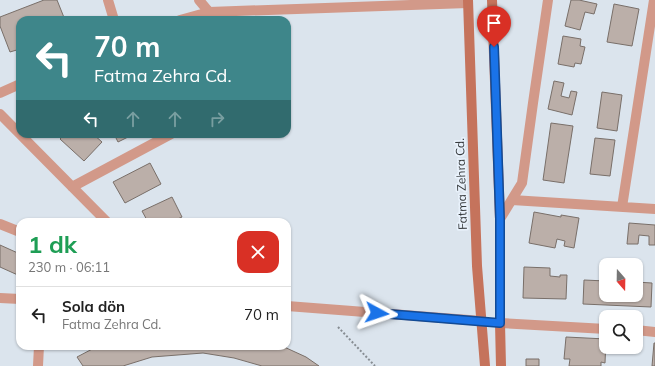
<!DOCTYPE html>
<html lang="tr">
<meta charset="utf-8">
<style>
body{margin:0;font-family:Mulish,sans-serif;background:#f6f6f6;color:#222;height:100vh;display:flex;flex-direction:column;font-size:15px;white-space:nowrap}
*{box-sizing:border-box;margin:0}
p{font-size:13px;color:#767676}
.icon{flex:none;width:22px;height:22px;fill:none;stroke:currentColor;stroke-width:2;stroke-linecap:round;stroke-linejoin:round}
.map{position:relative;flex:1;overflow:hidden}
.drawer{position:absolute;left:16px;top:218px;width:275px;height:132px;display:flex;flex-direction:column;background:#fff;border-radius:12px;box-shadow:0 1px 3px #0004}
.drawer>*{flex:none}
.top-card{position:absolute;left:16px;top:16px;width:275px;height:122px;border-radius:12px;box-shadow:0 1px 3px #0004;background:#3e868a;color:#fff;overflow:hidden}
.needle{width:26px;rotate:160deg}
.fabs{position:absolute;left:599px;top:258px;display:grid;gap:8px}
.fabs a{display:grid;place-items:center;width:44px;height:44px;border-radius:8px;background:#fff;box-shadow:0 1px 3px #0004;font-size:20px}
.pin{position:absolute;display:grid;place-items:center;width:34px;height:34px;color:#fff;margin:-41px -17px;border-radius:50% 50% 50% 0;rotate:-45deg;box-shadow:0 0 4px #0007}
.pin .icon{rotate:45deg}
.me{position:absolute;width:44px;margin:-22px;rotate:95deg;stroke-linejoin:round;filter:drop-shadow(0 0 3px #0008)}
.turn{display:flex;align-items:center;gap:14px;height:84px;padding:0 12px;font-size:18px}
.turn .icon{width:52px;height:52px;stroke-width:2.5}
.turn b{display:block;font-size:28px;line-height:34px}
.lanes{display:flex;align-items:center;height:38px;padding:0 12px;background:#0003;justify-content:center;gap:20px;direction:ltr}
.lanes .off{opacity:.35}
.round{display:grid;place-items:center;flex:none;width:42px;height:42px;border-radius:12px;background:#f6f6f6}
.summary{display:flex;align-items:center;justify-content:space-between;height:68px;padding:0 12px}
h1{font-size:24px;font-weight:700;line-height:30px;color:#1e9e55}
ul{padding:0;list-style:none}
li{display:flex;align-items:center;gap:12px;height:56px;padding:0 12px;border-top:1px solid #e0e0e0}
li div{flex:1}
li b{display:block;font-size:15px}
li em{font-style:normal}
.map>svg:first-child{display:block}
.building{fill:#bbafa9;stroke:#796f69}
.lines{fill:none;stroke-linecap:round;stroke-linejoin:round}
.path{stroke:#878d93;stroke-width:2;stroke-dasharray:2 2;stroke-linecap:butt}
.minor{stroke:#d29989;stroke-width:10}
.tertiary{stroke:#d29989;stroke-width:10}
.secondary{stroke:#c5735c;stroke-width:10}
.route-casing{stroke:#114b97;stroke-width:10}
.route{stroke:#1a73e8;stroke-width:7}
.labels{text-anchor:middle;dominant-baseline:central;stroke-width:3.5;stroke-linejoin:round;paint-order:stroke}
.street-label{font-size:12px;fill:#373b3e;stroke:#e8f1fb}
</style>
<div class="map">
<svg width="655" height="366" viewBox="0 0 655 366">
<rect width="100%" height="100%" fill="#dbe4ed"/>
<!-- building -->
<path class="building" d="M44 0H57L65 20H20V49L10 52 0 26V17Z
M571 0H579L597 4 594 14 585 12 580 30 565 26Z
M614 4 639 9 632 46 607 42Z
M563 36 581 39 580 46 585 47 581 64 575 63 574 67 558 64Z
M554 81 564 83 561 96 569 98 571 91 577 92 572 115 548 109Z
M602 92 622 95 617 131 597 128Z
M551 123 573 126 564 183 543 180Z
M65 134H87L88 135 89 134H93L102 142 84 161 60 139Z
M114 134H134L118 142Z
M595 138 615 140 610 176 590 174Z
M150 163 161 184 125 203 113 182Z
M172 197 182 217 171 222H148L142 211Z
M534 212 561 217V215L579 218 574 248 564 246 565 241 557 239 555 248 529 243Z
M629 223 655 225V245H649V236L639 235 638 244H627Z
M0 245 20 254V276L0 267Z
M524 267 550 268V276L560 277V275H567L566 299 523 298Z
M584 280 606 281V295H636V282L652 283 651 307 583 304Z
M566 337 606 339 605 363 601 362V366H569L570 359H564Z
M654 343H655V366H652Z
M98 346H282L306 357 319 366H262L234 358 203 353 152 357 123 366H83L77 357Z
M526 359H539V366H526Z"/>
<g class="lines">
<!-- path -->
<path class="path" d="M338 327 375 366"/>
<!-- minor -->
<path class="minor" d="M108 0 114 20
M199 0 209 12
M180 20 209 12 468 3
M0 93 20 84
M0 114 107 222
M72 187 171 134
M512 200 655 209
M622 207 654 0
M500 219 522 183 533 103 548 0
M0 298 20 299
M500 323 606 329
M636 330 655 332
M38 366 39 346"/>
<!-- tertiary -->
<path class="tertiary" d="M0 224 20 232
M287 306 482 321"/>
<!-- secondary -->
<path class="secondary" d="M468 0 477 266 485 366
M492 0 500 219V323L501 366"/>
</g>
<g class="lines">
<!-- route casing -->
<g class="route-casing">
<path id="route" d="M377 313 500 323V219L494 47"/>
</g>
<!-- route -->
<use href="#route" class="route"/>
</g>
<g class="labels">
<!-- street labels -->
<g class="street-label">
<text transform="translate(461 184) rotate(-92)">Fatma Zehra Cd.</text>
</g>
</g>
</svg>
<div class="fabs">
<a><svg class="needle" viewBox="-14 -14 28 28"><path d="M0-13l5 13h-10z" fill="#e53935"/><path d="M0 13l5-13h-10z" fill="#767676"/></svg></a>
<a><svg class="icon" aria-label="search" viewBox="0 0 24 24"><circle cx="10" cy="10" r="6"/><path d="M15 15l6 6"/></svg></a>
</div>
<div class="pin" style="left:494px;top:47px;background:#d93025"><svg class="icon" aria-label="arrive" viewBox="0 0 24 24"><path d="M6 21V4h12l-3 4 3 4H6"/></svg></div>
<svg class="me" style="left:377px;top:313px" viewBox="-20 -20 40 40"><path d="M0-17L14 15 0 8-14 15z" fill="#1a73e8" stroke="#fff" stroke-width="4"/></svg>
<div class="top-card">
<div class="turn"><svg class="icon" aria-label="left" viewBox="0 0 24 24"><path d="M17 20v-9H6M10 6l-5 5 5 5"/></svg><div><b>70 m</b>Fatma Zehra Cd.</div></div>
<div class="lanes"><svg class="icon" aria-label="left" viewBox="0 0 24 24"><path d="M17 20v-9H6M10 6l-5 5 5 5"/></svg><svg class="icon off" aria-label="ahead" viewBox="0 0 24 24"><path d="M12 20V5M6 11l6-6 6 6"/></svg><svg class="icon off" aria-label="ahead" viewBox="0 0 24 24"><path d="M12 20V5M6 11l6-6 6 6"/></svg><svg class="icon off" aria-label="right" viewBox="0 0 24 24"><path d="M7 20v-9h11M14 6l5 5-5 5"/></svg></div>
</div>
<section class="drawer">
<div class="summary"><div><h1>1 dk</h1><p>230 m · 06:11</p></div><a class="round" style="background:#d93025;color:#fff"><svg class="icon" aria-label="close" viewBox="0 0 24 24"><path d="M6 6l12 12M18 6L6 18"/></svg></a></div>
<ul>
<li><svg class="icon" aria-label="left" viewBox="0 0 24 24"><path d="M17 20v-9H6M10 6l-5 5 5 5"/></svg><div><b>Sola dön</b><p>Fatma Zehra Cd.</p></div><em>70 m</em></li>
</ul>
</section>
</div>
